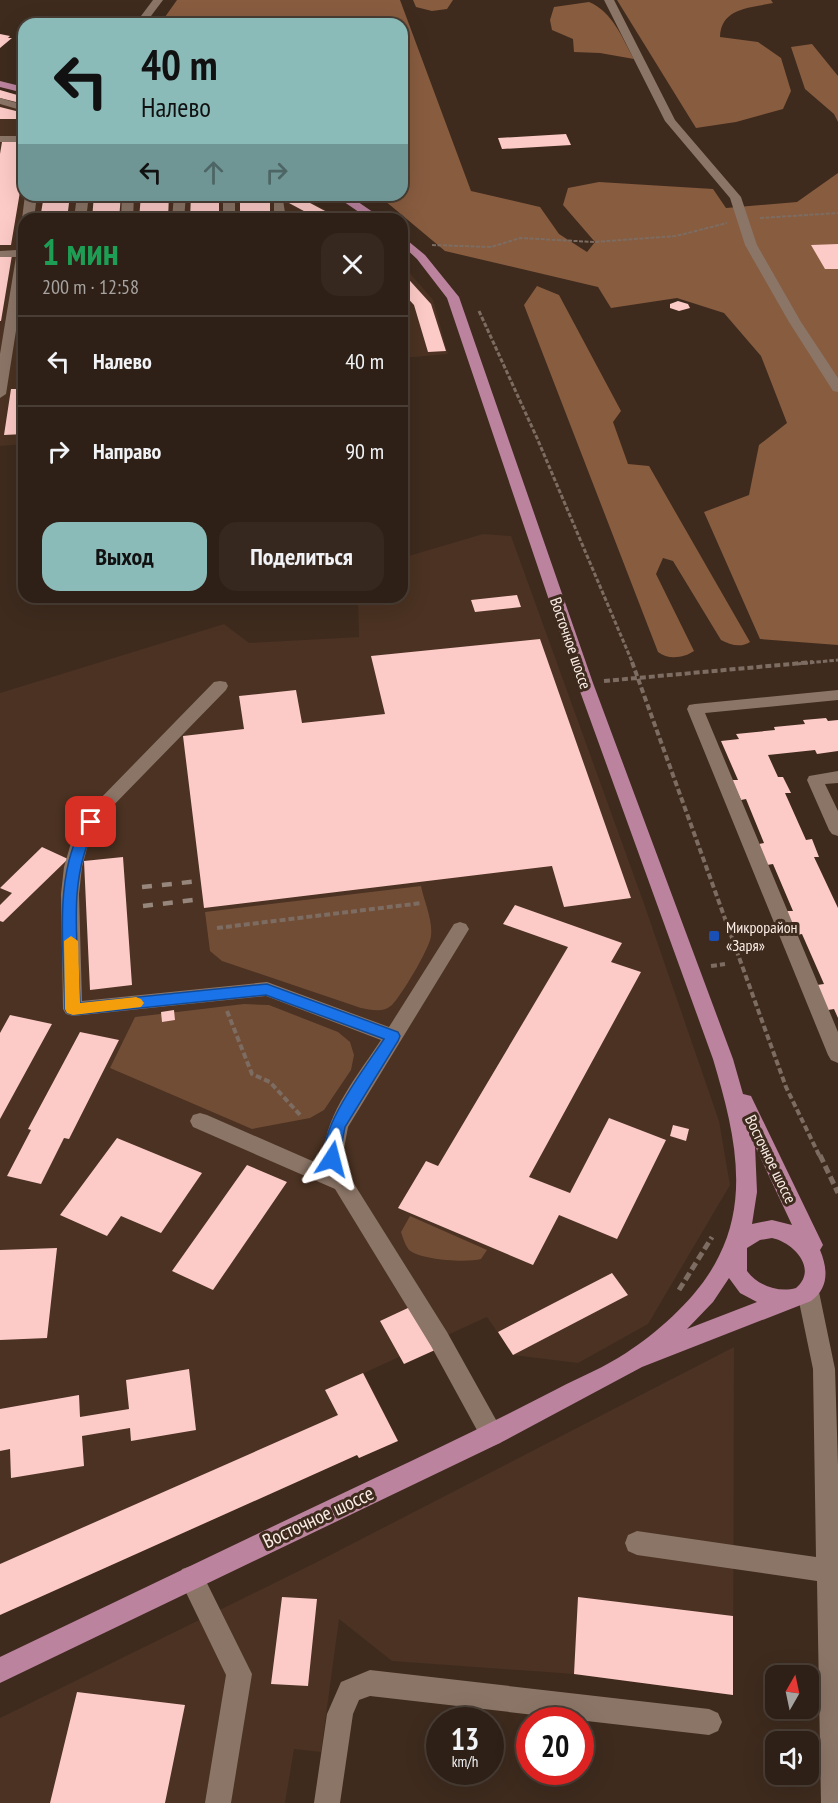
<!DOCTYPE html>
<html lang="ru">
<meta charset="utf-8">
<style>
body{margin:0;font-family:"PT Sans Narrow",sans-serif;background:#36281f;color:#f1f3f6;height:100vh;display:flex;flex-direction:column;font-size:22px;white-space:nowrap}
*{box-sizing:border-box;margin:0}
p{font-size:20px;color:#a7a3a1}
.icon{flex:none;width:33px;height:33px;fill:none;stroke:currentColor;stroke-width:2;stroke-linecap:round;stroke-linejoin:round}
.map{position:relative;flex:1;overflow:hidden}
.sheet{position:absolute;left:18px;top:213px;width:390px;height:390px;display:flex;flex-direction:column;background:#2e2016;border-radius:18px;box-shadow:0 6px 24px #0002,0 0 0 2px #493e35}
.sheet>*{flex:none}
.hud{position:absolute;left:18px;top:18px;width:390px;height:183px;border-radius:18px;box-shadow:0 6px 24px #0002,0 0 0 2px #493e35;background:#8bbbb9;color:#111;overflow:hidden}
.needle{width:39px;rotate:9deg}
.tools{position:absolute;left:765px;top:1665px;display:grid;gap:12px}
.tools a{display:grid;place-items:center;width:54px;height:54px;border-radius:12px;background:#2e2016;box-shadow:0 6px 24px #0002,0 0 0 2px #493e35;font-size:30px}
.speed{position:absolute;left:426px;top:1707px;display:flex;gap:12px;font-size:30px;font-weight:700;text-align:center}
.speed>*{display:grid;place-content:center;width:78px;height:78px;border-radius:50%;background:#2e2016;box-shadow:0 6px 24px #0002,0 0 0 2px #493e35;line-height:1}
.speed small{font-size:15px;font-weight:400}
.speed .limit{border:9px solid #d22;background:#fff;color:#111}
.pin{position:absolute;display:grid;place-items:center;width:51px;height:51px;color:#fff;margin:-26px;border-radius:12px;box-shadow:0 3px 9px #0006}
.me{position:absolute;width:66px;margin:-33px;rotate:9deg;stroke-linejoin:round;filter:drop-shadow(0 0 4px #0008)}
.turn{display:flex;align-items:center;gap:21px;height:126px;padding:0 24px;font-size:27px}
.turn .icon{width:78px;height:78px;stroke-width:2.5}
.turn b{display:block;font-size:42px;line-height:51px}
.lanes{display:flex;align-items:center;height:57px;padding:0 24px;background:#0003;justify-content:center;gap:30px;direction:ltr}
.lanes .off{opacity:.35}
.round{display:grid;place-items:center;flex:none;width:63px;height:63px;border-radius:18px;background:#36281f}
.head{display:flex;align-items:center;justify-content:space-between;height:102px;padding:0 24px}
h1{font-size:36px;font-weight:600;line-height:45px;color:#1e9e55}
.action{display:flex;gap:12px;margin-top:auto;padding:12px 24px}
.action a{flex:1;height:69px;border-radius:18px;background:#8bbbb9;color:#111;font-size:24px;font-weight:600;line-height:69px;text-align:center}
.action a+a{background:#36281f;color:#f1f3f6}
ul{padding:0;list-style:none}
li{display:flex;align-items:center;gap:18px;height:90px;padding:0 24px;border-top:2px solid #493e35}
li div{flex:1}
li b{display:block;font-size:22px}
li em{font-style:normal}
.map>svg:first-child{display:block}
.built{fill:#4b3222}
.green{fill:#714d36}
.forest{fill:#885c3f}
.building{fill:#fccac7}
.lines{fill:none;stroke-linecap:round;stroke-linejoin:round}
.path-far3{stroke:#7d6c61;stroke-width:2;stroke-dasharray:4 1.5;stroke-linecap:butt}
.path-far2{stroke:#7d6c61;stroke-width:3;stroke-dasharray:4.5 2;stroke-linecap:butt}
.path-far1{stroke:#7d6c61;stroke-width:4;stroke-dasharray:6 3;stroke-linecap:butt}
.path{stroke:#7d6c61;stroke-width:5;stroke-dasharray:8 4;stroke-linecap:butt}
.minor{fill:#8b7567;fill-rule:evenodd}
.major{fill:#bc839f;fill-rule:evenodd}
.rail{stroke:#96867b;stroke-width:4.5;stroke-dasharray:10 10;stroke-linecap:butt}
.route{fill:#1a73e8;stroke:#114b97;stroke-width:1.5}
.slow{fill:#f59e0b}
.transit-dot{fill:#1a4fb4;stroke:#3e2b1e;stroke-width:2}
.labels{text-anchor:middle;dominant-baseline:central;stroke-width:6;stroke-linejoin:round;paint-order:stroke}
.street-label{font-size:16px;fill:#faede5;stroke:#3e2b1e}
.poi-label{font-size:16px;fill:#faede5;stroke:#3e2b1e;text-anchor:start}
.near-street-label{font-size:20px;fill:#faede5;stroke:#3e2b1e}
</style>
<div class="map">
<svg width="838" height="1803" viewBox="0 0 838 1803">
<rect width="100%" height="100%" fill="#3e2b1e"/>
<!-- built -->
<path class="built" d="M0 92 24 98V195H298L342 219H24V444L0 446Z
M402 264 433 300 448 354 402 358Z
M483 534 511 536 642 898 719 1121 730 1185 648 1324 578 1363 513 1355 487 1317 364 1373 398 1441 359 1458 357 1455 0 1615V693L224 624 249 643 359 637 358 597H402V558Z
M734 1347 733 1695 574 1674 392 1661 339 1619 321 1752 294 1749 285 1803H0V1718L311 1565Z"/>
<!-- green -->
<path class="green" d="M421 886C424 901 433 920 431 936 430 948 401 996 392 1005 383 1013 371 1010 361 1008L222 961 210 951 205 912Z
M244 1004 269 1005 338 1032 350 1042 354 1055 351 1070 324 1110 310 1118 252 1129 110 1068 135 1017Z
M410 1216 487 1250 481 1259C466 1263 421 1260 409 1250 405 1245 403 1238 401 1232Z"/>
<!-- forest -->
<path class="forest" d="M177 0H400L471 191 540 207 559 234 587 252 595 242 563 205 568 188 599 182 713 189 726 208 797 202 838 173V645L760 639 704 512 749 495 759 445 787 423 761 356 724 313 677 298 611 308 598 287 445 251 378 195H402V24H160Z
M413 0H453L447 9 432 11 416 7Z
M617 0H771L773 3C749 8 721 8 720 37L758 42 781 58 791 91 783 109 736 122 696 128Z
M589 2C613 12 622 38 634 59L600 53 574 52 573 39 552 30 550 20 554 7Z
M812 44 838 76V122L834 114 805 89 791 47Z
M537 286 559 295 621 411 613 422 628 464 649 466 750 642C741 648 730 645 721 640L673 561 663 558 656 574 694 651C684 658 668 660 658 652L524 305Z"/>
<!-- building -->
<path class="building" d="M0 34 10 36 8 38H12L0 48Z
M0 90 24 97V104L0 98Z
M0 107 24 113V117L20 119H0Z
M566 134 571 145 502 149 498 138Z
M24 141V168L11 245H0V154L2 142Z
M44 195H70L67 219H40Z
M94 195H121L119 219H92Z
M141 195H169L168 219H139Z
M191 195H219V219H190Z
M274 195H295L327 212 315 217Z
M270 198V219H240V199Z
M838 244V269H825L811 245Z
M0 255H12L1 321H0Z
M402 272 431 304 446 351 428 352 414 305 402 292Z
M678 301 688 304 690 308 679 311 670 308V304Z
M23 334 24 381H16Z
M11 389H24V434L4 435Z
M517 595 521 607 475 612 471 600Z
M540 639 631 898 564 907 552 866 204 908 183 736 244 729 239 696 296 690 302 723 385 714 371 656Z
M826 718 828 721 838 720V751L817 754 815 750 768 755 778 777H783L791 793H785L806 840 812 839 819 857H814L838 908V1018L834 1009 828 1010 817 985 824 984 802 934 796 935 787 911H793L773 864 767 865 759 844 764 843 746 799 741 800 732 780H738L721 741 739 739 736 734 775 730 774 727 805 724 803 720Z
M42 847 68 859 3 922 0 921V905L12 893 0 888Z
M123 857 132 985 90 990 84 861Z
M515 905 622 943 611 962 641 972 529 1177 570 1193 609 1118 666 1140 617 1239 559 1215 533 1265 398 1208 426 1161 438 1166 568 947 503 924Z
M174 1010 175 1020 162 1022 161 1012Z
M10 1015 52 1024 0 1119V1033Z
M80 1032 119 1040 69 1139 64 1138 41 1184 7 1176 31 1130 28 1129Z
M673 1125 689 1129 686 1141 670 1136Z
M117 1138 202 1173 161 1233 121 1216 107 1236 60 1215Z
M247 1165 287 1182 213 1290 172 1271Z
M57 1248 47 1338 0 1340V1250Z
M612 1273 628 1295 513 1355 498 1332Z
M410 1307 435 1350 404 1364 380 1321Z
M189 1369 196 1430 131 1441 130 1428 82 1436 84 1466 11 1478 10 1449 0 1451V1409L79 1395 80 1417 129 1409 126 1380Z
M363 1373 398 1441 359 1458 357 1455 0 1615V1564L338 1415 325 1390Z
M282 1597 317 1599 308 1686 271 1684Z
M578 1597 733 1616V1695L574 1674Z
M77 1692 185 1705 165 1803H50Z"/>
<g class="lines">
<!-- path-far3 -->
<path class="path-far3" d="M760 218 838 213
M432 245 491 247 520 238 594 242 676 236 727 223"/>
<!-- path-far2 -->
<path class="path-far2" d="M479 311 537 438 633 664
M797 664 838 660"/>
<!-- path-far1 -->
<path class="path-far1" d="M632 662 786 1087 820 1157
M604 681 813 662
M217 928 422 903
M711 966 725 964
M227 1011 252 1074 270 1082 301 1116"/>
<!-- path -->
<path class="path" d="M820 1155 838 1193
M679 1290 712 1237"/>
<!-- minor -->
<path class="minor" d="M153 0H163L145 24H135Z
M604 0H614L675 120 741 197 757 245 801 322 838 378V392L833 391 789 322 745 245 730 198 665 121Z
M0 98 24 105V111L0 104Z
M0 136H24V142H0Z
M25 195H37L34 219H24V221L22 219Z
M77 195H89L86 219H74Z
M122 195H134L133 219H121Z
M174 195H186L184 219H172Z
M223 195H235V219H223Z
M261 195H275L283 200 286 219H274V203Z
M24 239V280L6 394 0 398V354L16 257H0V251L17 250 18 242Z
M220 681 226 682 228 686 226 690 107 812 90 837 82 867 79 894 82 1001 267 982 389 1027 454 924 460 922 466 924 469 929 466 934 348 1127 343 1154 351 1179 447 1332 500 1427 504 1435 500 1443 492 1446 484 1443 431 1346 335 1189 193 1127 190 1121 193 1115 200 1113 207 1115 326 1167C315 1126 359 1074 381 1040L266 996 73 1016 66 1014 63 1009 61 894 64 867 73 836 95 804 214 682Z
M838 690V700L705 713 838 1032V1063L831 1060 828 1055 687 709 689 705 695 704Z
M838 771V783L825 784 838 811V836L832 834 829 830 807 780 809 776Z
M808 1282 816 1285 819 1292 835 1369 838 1465V1803H821L817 1581 637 1555 628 1551 625 1543 628 1535 637 1531 816 1557 813 1369 797 1292 800 1285Z
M191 1566 200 1569 252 1674 231 1803H205L226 1675 179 1578 182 1569Z
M370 1670 709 1709 718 1713 722 1722 718 1731 709 1735 370 1696 359 1700 353 1714 340 1803H314L327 1714 341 1682Z"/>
<!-- major -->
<path class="major" d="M0 81 24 87V93L0 87Z
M334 195H348L383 219H369Z
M402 236 425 255 459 297 593 683 733 1059 743 1094 751 1096 823 1245 820 1250C828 1269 829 1288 811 1301L642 1367 500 1443 0 1683V1657C125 1597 250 1537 375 1478 437 1449 497 1420 557 1389 580 1377 605 1367 626 1353 661 1330 701 1294 719 1256 751 1193 732 1123 713 1059L577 683 447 298 417 259 402 245ZM755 1146 792 1225 772 1220 752 1224 757 1192ZM772 1238C792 1242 819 1268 796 1288 779 1293 758 1286 747 1271V1248L760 1240ZM729 1278 740 1293 757 1302 687 1329 713 1302Z"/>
<!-- rail -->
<path class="rail" d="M142 887 200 881
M143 906 202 899"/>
</g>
<!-- route -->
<path class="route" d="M91 818 98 822C66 875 78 944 80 1003L267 984 398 1032 400 1036 398 1041 345 1127 338 1163 332 1165 327 1163C312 1135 368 1064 384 1039L266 995 73 1015 67 1013 65 1009C64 950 52 870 87 819Z"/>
<!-- slow -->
<path class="slow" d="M71 936 78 941 80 1003 136 997 141 999 144 1003 141 1007 73 1015 67 1013 65 1009 64 941Z"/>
<!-- markers -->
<rect class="transit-dot" x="708" y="930" width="12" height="12" rx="3"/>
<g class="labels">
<!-- street labels -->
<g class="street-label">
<text transform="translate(571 643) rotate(71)">Восточное шоссе</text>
<text transform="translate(771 1159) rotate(64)">Восточное шоссе</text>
</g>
<!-- poi labels -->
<g class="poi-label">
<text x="726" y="927">Микрорайон<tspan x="726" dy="18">«Заря»</tspan></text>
</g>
<!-- near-street labels -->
<g class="near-street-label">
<text transform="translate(318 1517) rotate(-25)">Восточное шоссе</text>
</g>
</g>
</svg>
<div class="tools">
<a><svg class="needle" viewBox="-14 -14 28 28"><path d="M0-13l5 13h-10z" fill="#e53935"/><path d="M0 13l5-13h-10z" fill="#a7a3a1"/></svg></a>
<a><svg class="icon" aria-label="sound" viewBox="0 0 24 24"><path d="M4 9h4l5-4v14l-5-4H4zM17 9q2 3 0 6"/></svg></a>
</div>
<div class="speed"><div>13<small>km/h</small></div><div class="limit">20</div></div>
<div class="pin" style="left:91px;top:822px;background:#d93025"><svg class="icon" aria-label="arrive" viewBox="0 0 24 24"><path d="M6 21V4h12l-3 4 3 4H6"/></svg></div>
<svg class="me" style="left:332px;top:1159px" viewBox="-20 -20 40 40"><path d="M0-17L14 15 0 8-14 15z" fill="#1a73e8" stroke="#fff" stroke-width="4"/></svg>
<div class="hud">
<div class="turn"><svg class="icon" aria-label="left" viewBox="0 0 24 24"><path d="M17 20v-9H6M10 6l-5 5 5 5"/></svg><div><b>40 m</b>Налево</div></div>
<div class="lanes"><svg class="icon" aria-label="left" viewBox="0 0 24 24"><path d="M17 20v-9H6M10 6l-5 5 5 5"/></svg><svg class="icon off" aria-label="ahead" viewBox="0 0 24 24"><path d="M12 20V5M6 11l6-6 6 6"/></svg><svg class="icon off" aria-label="right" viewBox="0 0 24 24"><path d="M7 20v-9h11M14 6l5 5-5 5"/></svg></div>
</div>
<section class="sheet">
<div class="head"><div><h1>1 мин</h1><p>200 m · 12:58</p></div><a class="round"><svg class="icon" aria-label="close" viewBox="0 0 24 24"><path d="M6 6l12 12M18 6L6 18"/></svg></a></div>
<ul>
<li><svg class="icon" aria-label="left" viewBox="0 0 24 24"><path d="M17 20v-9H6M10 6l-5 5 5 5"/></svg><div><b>Налево</b></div><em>40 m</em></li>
<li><svg class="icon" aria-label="right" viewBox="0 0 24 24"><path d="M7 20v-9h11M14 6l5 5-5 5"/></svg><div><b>Направо</b></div><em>90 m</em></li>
</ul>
<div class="action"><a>Выход</a><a>Поделиться</a></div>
</section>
</div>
